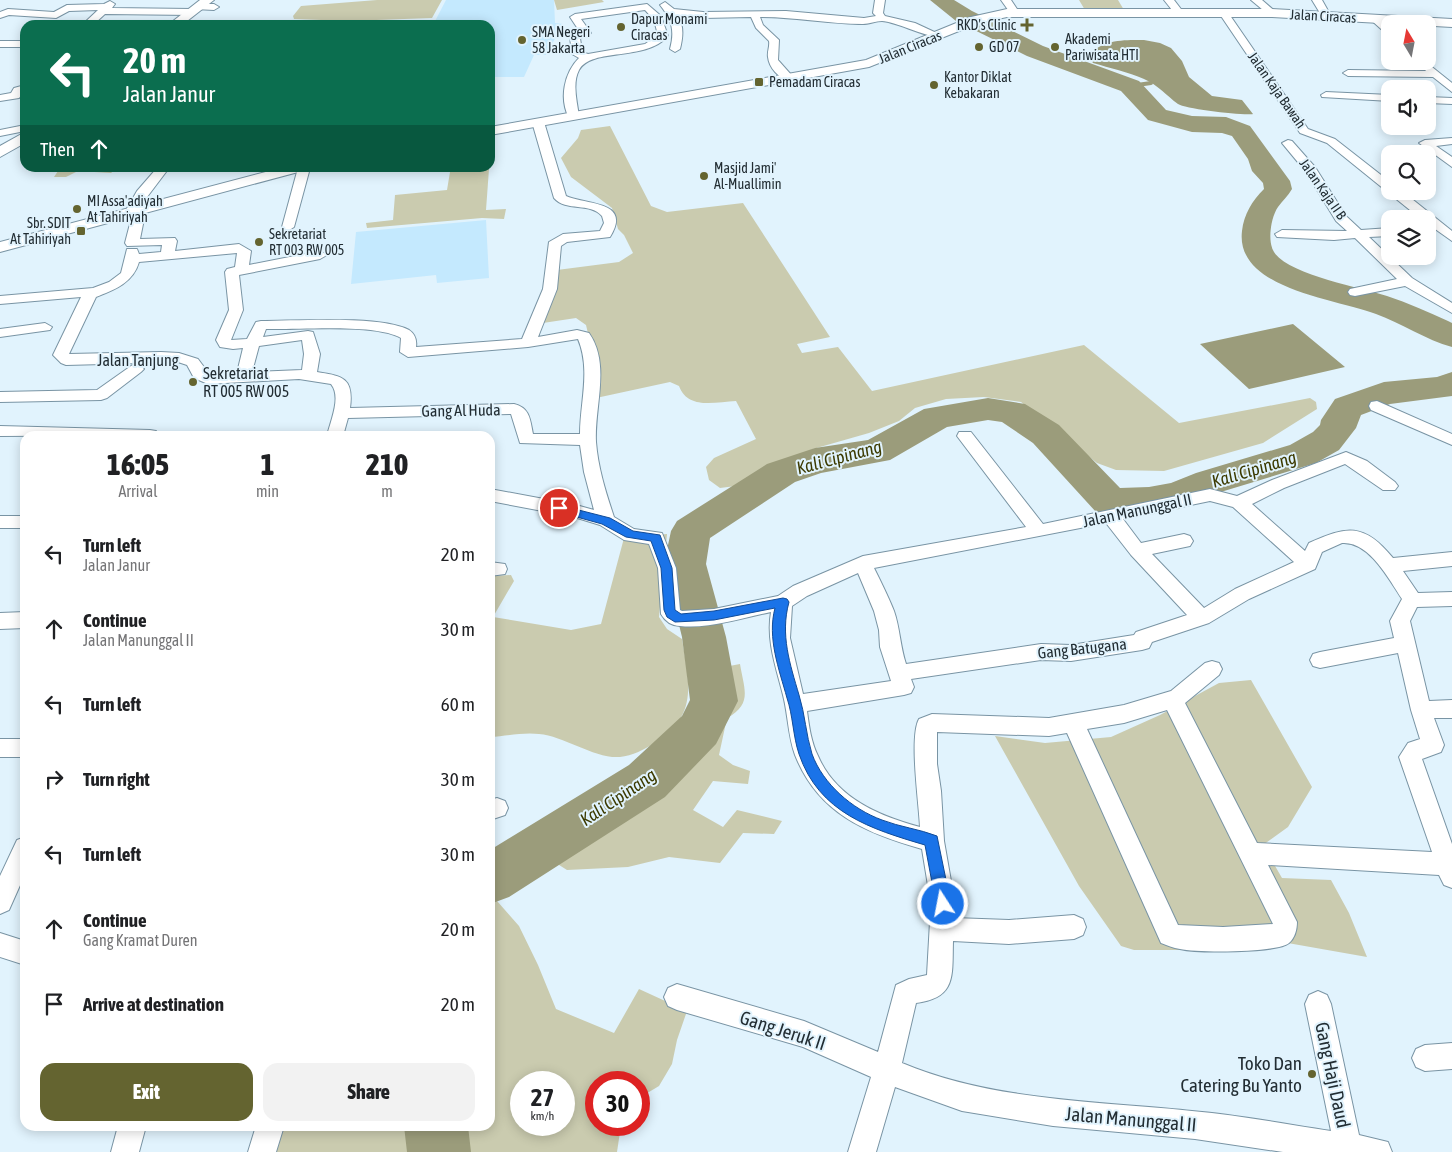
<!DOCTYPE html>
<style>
body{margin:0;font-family:"Asap Condensed",sans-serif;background:#f2f2f2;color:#202124;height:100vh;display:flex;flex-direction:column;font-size:19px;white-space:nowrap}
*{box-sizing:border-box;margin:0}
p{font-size:16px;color:#757577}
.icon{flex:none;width:28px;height:28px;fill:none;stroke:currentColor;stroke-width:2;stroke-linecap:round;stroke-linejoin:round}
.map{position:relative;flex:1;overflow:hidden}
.details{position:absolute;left:20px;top:431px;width:475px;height:700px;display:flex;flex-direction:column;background:#fff;border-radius:15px;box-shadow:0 2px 12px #0003}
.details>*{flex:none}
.top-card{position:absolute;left:20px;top:20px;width:475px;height:152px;border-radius:15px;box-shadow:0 2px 12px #0003;background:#0b6e4f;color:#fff;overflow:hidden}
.needle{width:32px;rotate:350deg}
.controls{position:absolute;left:1381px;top:15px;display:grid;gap:10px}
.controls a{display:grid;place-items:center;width:55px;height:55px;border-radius:10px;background:#fff;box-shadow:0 2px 12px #0003;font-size:25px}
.speed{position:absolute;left:510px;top:1071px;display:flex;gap:10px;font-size:25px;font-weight:700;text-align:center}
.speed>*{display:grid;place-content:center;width:65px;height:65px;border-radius:50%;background:#fff;box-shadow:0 2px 12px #0003;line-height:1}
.speed small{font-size:12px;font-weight:400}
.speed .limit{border:8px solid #d22;background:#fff;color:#111}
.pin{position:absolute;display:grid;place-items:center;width:42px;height:42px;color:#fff;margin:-21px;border:2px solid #fff;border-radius:50%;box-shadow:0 1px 5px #0007}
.me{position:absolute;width:55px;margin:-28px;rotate:349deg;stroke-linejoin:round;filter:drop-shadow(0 0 4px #0008)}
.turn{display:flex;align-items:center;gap:18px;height:105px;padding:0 20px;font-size:22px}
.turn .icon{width:65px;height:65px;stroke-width:2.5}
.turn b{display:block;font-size:35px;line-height:42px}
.then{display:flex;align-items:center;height:48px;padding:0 20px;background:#0003;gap:10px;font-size:19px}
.eta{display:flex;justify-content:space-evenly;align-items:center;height:85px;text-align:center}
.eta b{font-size:30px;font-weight:800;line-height:35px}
.primary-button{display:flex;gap:10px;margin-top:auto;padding:10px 20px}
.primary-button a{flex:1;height:58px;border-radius:15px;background:#646430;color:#fff;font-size:20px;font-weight:800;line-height:58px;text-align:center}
.primary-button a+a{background:#f2f2f2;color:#202124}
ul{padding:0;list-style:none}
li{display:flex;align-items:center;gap:15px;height:75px;padding:0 20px}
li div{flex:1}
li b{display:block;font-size:19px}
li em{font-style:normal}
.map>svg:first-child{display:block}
.built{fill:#c4e9fe}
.green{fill:#cacbaf;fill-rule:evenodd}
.water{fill:#9b9c7b}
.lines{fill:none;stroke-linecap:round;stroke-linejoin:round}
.stream{stroke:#9b9c7b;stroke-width:4}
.river{fill:#9b9c7b;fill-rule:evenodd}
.minor-casing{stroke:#7994a4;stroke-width:2}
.tertiary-casing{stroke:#7994a4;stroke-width:2}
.minor{fill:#fff;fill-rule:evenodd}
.tertiary{fill:#fff;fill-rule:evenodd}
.route{fill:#1a73e8;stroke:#114b97}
.poi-dot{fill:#646430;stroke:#e1f3fd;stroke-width:2}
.labels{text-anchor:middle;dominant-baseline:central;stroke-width:4;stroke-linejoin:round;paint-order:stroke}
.far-street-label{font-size:14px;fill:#222d33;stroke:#e1f3fd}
.far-poi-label{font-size:14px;fill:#222d33;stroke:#e1f3fd;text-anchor:start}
.street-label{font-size:16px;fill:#222d33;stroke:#e1f3fd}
.poi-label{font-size:16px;fill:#222d33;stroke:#e1f3fd;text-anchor:start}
.water-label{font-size:18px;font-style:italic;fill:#3c3a00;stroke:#e1f3fd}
.near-street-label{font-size:19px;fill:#222d33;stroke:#e1f3fd}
.near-poi-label{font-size:19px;fill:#222d33;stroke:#e1f3fd;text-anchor:end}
</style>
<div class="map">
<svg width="1452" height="1152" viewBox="0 0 1452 1152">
<rect width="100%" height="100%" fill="#e1f3fd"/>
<!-- built -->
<path class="built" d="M446 0H554L555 23 563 24 546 55H534L524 77H490V25H433Z
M486 220 489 278 437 283 436 275 351 284 356 232Z"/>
<!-- green -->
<path class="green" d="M377 0H442L432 18 349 21 294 19 293 16 301 6Z
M554 0H602L604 2 557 10Z
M1079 0H1118L1124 10H1085Z
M610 126 651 206 667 212 743 203 830 337 797 344 802 353 838 347 872 391 1084 345 1179 423 1310 398 1316 402 1317 409 1263 443 1164 471 1116 470 1097 463 1021 402 984 397 946 399 915 408 899 421 869 433 813 449 736 486 720 488 709 480 706 467 714 458 756 439 736 401C715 402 688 410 679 386L670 382 596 398 594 359 586 325 576 318 543 323 557 270 619 262 633 253 624 235 618 229 612 208 571 177 561 158 578 138 581 130Z
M60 168H117L111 173 78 171 66 177H54Z
M489 169 486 210 506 209 504 219 482 218 367 228 366 223 393 220 395 195 447 190 450 172Z
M667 534 659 617 667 629 682 639C689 683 699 715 655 743 645 749 632 756 620 757 595 759 564 736 539 734 524 732 506 736 490 737V576L511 575 514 581 493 617 571 630 601 624 624 538Z
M740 664C744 689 753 704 727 718L719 755 733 765 750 771 748 784 713 781 693 810 723 827 737 810 782 821 774 834 743 833 720 863 669 857 628 867 567 870 548 858C600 823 703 765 723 706 726 696 720 678 719 668Z
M1251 680 1312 787 1288 827 1263 845 1282 878 1331 880 1349 913 1367 957 1282 942 1190 950H1134L1121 946 1079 886 995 736 1045 743 1111 737 1160 715 1219 683Z
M490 893 519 926 538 965 556 1009 614 1033 639 989 687 1011 677 1040 672 1064 659 1086 639 1098V1082H596V1125H621L617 1152H463L459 1126H490ZM521 1082H564V1125H521Z
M279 1126H426L429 1152H271Z"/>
<!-- water -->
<path class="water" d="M1144 40 1160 43 1171 48 1182 61 1189 77 1212 96 1242 100 1253 114C1245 116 1185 109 1178 104 1167 96 1158 85 1144 79 1128 72 1110 68 1093 63L1088 56C1103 39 1124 40 1144 40Z
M1293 324 1345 367 1249 389 1200 344Z"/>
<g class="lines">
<!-- stream -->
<path class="stream" d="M1130 86 1151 83"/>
<!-- river -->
<path class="river" d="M930 0H954L972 11 1043 46 1139 81 1166 110 1192 116 1226 117 1250 126 1290 181 1292 189C1288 196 1282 201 1278 207 1271 217 1267 241 1274 252 1287 274 1362 288 1387 296 1408 303 1428 312 1448 321L1452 323V347C1426 340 1401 323 1376 314 1336 299 1235 289 1242 231 1244 214 1252 201 1264 189L1263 183 1252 171 1248 159 1232 136 1222 133 1192 132 1148 120 1121 91 1027 56 956 21Z
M1452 372V396L1390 404 1361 415 1356 428 1339 450 1316 463 1224 491 1179 509 1149 515 1110 516 1096 512 1033 443 1002 422 988 420 947 427 890 460 821 473 795 482 710 538 706 564 726 637 738 701 716 744 665 797 509 897 490 904V850L629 765 682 716 690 700 682 637 664 564 671 531 677 521 767 464 815 448 868 440 924 409 988 398 1025 404 1059 425 1120 488 1149 487 1171 483 1196 473 1290 445 1313 432 1320 425 1321 420 1335 399 1384 382 1437 377Z
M404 1126H468L471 1152H407Z"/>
<!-- minor casing -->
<g class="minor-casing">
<path id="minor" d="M875 0H885L883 13 885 16 915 23 943 36C936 42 895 21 882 21 876 21 869 24 863 24 829 24 795 17 760 17L763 25 779 40 778 60 794 78 789 81C779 78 769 68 768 57 767 52 770 47 769 41L756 28 751 17 703 18 678 15C684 27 683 37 680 49L675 52 670 49C675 31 672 20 660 5L665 2 674 9 703 12 786 11 864 18 876 16 873 13Z
M1001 0H1011L1019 12 1017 14H1011Z
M1164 0H1174L1184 13 1182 15H1176Z
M1251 0H1262L1277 13 1269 15Z
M1312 0H1322L1331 16 1329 18H1323Z
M110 1 115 4 112 8 192 9 197 12 192 15 105 14 93 25H82L98 10 69 11 56 18 9 15 0 18V12L8 9 54 12 67 5 104 4Z
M198 4H214L219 7 214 10 195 9 193 7Z
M647 4 661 16 668 36C645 62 592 47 579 70 572 83 577 102 579 116L577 118H569C559 99 564 73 579 58L572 54 570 37 580 32 570 17 575 14ZM645 10 654 20 658 35 645 44 588 54 582 52 580 38 591 33 581 19Z
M1221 11H1227L1308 129 1335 139 1390 182V191H1402L1452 231V241L1428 224V219H1421L1327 143 1300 133 1219 13Z
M1371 16H1377L1390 28V37L1371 20Z
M0 41H25V47H0Z
M1427 63 1452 83V92L1433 77 1348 76 1343 73 1348 70 1426 71 1422 66Z
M25 85V91L19 98 0 101V95L11 93 14 88Z
M1326 92 1390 95V101L1322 97 1321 95Z
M1428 97 1452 98V104L1428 103Z
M538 119 544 122 566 196C585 205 633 200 610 237L567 242 561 246 557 289 538 337 577 330 589 333C611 364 594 407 596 442 598 468 606 493 614 517L634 529 662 533 676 568 680 610 682 611 714 609 778 596 793 586 863 556 1026 527 957 436 959 432H971L1043 524 1210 489 1237 496 1272 480 1346 452 1367 461 1395 482 1398 486 1395 490H1383L1345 464 1284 488 1252 504 1305 551 1309 543C1346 526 1364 522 1393 558L1452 552V566L1403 571 1418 593 1452 592V606L1417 607 1410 621 1429 701 1452 700V718H1434L1444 745 1441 752 1422 759 1452 844V888L1444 885 1439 875 1268 865 1297 922C1297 929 1295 938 1289 943 1277 953 1197 953 1180 949 1173 948 1167 945 1161 943L1067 733 1049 736 937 732V764L941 791 944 841 955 904 954 918 1009 920 1074 915 1083 919 1086 927 1083 935 1074 939 1009 944 953 941C952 975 957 998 916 1003L902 1063C992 1101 1096 1101 1192 1111 1238 1115 1285 1124 1331 1131L1305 1004 1309 995 1318 991 1327 995 1331 1004 1359 1135 1388 1142 1392 1152H1283L1195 1139 1053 1126 962 1111 895 1087 876 1152H848L871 1077 803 1047 677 1010 668 1006 664 997 668 988 677 984 804 1021 878 1052 896 985 909 979 927 975 931 904 922 849C865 833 818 813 795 755 788 736 788 714 783 695 776 667 766 640 771 612 742 618 709 629 680 626 672 626 665 621 661 614L658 568 649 544 624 540 600 525 574 517 490 501V489L576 505 594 510 584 472 580 445 520 443 511 414 348 418 343 436H327C330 422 342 397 331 384L299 379 208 384 194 378 187 365 178 362 66 365 61 363 53 355 81 297 0 304V296L93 288 109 282 121 273 127 249H137L139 254 161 252 162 245 127 246 125 243 132 216 125 212 137 191 157 168H169L141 205 146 209 140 239 175 238 177 241 175 251 239 244 251 251 249 265 320 251 327 255 320 259 239 275 243 310 231 340 247 339 256 322 261 321C296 321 380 315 409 330 415 334 417 340 416 347L522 339 543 289 549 242 563 234 600 231 604 223 602 216C590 202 566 212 554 198L532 122ZM237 253 235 267 227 269 225 272 229 310 216 340 220 347 233 349 243 348 237 373C211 374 213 380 198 359L179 353 161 352 69 354 96 297C114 290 133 283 139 262ZM266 329C298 330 375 323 401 338L400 352 408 357 528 347 578 339C591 370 580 402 580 434H533C530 419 530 408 514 404L350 408C354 378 343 376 317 372L320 354 313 332 308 331 263 337ZM302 340 304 354 302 370 252 372 259 346ZM1210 501 1233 507 1294 562 1235 589 1204 608 1152 554 1190 546 1193 541 1190 536 1184 534 1141 543 1123 519ZM1106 523 1131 555 1187 615 1136 632 1134 635 1071 645 1041 644 906 664C900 646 900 628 894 611 888 596 881 582 874 568ZM1342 543C1369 541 1389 579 1402 599L1390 621 1394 638 1320 652 1313 654 1310 660 1313 666 1320 668 1398 653 1411 710 1420 739 1408 743 1399 757 1432 852 1257 843 1185 703 1219 675 1222 669 1219 663 1212 661 1205 663 1171 691 1124 705 1049 718 932 714 919 719C909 737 919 803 920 827 879 816 836 798 818 756 811 742 809 726 807 711L904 695 911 693 914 687 911 679 1041 660 1071 661 1142 650 1149 648 1152 642 1209 623 1249 599 1315 569 1322 552ZM858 573 874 611 879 630 880 647 891 681 803 694 790 638 792 606 807 596ZM1167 710 1273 924 1223 927 1178 925 1087 729 1124 723Z
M25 125V131L0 136V130Z
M1452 138V144L1436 146 1452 157V167L1419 143 1425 140Z
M1288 140 1292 141 1315 167 1346 216 1361 230 1390 228V236L1369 237 1412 278 1452 303V313L1405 286 1355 296 1350 295 1348 292 1350 289 1397 279 1355 238 1334 240 1277 237 1275 234 1282 230 1347 231 1336 221 1306 172 1282 143Z
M298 168H310L294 227 288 231 282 227Z
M45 323 52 327 50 330 0 337V329Z
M136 364 141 366 144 369 141 372 107 398 101 400 0 402V392L97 390 131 366Z
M1377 401 1452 434V445L1371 410 1369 406 1371 402Z
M0 426 150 430 156 431 158 435 0 436Z
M0 516H25V528H0Z
M490 562 505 564 507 569 505 574 490 576Z
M25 612V628L0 629V613Z
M0 739H25V757H0Z
M497 798 505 801 508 808 505 815 490 820V800Z
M25 837V874L9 910 0 914V876L17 840Z
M0 933 25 941V965L0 957Z
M1452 1043V1069L1425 1071 1416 1067 1412 1058 1416 1049 1425 1045Z
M118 1126H146L139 1152H111Z
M256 1126H284L276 1152H248Z"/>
</g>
<!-- tertiary casing -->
<g class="tertiary-casing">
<path id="tertiary" d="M200 0H214L182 25H168Z
M1007 9H1272L1452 19V27L1272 17H1007L979 23 869 67 490 135V127L866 60 971 17Z
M25 132V143L0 157V146Z
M281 168H305L302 171 0 252V242Z"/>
</g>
<!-- minor -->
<use href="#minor" class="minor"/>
<!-- tertiary -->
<use href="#tertiary" class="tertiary"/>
</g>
<!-- route -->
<path class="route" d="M559 505 610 518 633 531 660 535 672 568 675 610 681 614 714 611 783 598 787 599 789 602C780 635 790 664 799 695 805 714 806 735 812 754 823 784 852 809 882 820 900 827 919 829 937 836L951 904 949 909 943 911 938 909 936 904 925 845C871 829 819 813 799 754 793 736 793 716 787 698 779 669 767 638 775 608L714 620 675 622 667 617 664 610 661 568 651 541 626 537 602 524 555 511V506Z"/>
<!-- markers -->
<g class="poi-dot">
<path d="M1024.5 17.5h5v5h5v5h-5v5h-5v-5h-5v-5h5z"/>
<circle cx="621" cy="27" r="5"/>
<circle cx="522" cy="40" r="5"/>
<circle cx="979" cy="47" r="5"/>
<circle cx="1055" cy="47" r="5"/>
<rect x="754" y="77" width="10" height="10" rx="2.5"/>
<circle cx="934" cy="85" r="5"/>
<circle cx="704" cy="176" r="5"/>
<circle cx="77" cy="209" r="5"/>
<rect x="76" y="226" width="10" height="10" rx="2.5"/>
<circle cx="259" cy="242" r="5"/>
<circle cx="193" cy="382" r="5"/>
<circle cx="1312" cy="1074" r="5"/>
</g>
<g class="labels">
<!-- far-street labels -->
<g class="far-street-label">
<text transform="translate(1323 16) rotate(3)">Jalan Ciracas</text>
<text transform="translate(910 47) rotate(-22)">Jalan Ciracas</text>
<text transform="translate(1277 90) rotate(55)">Jalan Kaja Bawah</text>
<text transform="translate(1323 189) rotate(55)">Jalan Kaja II B</text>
</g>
<!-- far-poi labels -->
<g class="far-poi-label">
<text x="631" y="19">Dapur Monami<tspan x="631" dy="16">Ciracas</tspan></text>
<text x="1016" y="25" text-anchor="end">RKD's Clinic</text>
<text x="532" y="32">SMA Negeri<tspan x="532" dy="16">58 Jakarta</tspan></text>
<text x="1065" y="39">Akademi<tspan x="1065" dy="16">Pariwisata HTI</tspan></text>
<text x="989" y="47">GD 07</text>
<text x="944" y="77">Kantor Diklat<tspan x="944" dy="16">Kebakaran</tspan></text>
<text x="769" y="82">Pemadam Ciracas</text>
<text x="714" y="168">Masjid Jami'<tspan x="714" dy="16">Al-Muallimin</tspan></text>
<text x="87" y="201">MI Assa'adiyah<tspan x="87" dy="16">At Tahiriyah</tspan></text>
<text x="71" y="223" text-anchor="end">Sbr. SDIT<tspan x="71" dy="16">At Tahiriyah</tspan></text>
<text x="269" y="234">Sekretariat<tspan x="269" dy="16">RT 003 RW 005</tspan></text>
</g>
<!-- street labels -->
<g class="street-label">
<text x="138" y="360">Jalan Tanjung</text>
<text transform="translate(461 410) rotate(-1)">Gang Al Huda</text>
<text transform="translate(1137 510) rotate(-12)">Jalan Manunggal II</text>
<text transform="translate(1082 648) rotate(-6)">Gang Batugana</text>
</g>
<!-- poi labels -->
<g class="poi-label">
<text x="203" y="373">Sekretariat<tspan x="203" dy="18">RT 005 RW 005</tspan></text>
</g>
<!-- water labels -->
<g class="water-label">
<text transform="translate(839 457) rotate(-15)">Kali Cipinang</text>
<text transform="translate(1254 469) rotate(-17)">Kali Cipinang</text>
<text transform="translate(618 797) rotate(-34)">Kali Cipinang</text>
</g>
<!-- near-street labels -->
<g class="near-street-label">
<text transform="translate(783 1030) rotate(18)">Gang Jeruk II</text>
<text transform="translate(1333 1075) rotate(78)">Gang Haji Daud</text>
<text transform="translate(1131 1119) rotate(5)">Jalan Manunggal II</text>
</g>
<!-- near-poi labels -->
<g class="near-poi-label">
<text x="1302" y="1063">Toko Dan<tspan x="1302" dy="22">Catering Bu Yanto</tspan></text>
</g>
</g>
</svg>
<div class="controls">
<a><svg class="needle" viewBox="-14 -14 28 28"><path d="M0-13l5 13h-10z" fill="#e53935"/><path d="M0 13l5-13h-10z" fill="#757577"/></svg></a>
<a><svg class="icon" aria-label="sound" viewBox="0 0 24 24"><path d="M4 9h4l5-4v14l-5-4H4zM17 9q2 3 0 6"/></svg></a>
<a><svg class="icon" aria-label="search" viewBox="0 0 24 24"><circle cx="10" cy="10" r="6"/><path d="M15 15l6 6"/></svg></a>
<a><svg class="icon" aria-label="layers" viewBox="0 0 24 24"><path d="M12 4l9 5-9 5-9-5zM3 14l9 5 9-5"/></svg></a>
</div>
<div class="speed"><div>27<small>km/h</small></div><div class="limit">30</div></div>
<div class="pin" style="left:559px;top:508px;background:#d93025"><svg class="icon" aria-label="arrive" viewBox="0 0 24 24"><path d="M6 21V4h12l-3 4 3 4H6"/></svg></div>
<svg class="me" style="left:943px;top:904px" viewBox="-20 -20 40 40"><circle r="17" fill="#1a73e8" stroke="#fff" stroke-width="3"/><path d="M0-11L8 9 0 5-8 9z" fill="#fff"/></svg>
<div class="top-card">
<div class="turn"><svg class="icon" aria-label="left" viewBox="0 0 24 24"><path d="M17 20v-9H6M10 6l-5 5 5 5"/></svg><div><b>20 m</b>Jalan Janur</div></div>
<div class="then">Then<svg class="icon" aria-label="ahead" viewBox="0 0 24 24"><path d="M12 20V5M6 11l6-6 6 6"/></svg></div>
</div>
<section class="details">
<div class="eta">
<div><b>16:05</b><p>Arrival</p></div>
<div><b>1</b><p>min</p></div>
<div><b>210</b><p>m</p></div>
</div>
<ul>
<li><svg class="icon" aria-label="left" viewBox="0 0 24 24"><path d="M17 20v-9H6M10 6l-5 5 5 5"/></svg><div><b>Turn left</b><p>Jalan Janur</p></div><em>20 m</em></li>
<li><svg class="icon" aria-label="ahead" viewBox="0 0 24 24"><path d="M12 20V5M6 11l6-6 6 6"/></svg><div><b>Continue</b><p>Jalan Manunggal II</p></div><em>30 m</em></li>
<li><svg class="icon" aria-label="left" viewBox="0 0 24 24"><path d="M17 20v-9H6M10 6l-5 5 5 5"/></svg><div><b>Turn left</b></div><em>60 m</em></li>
<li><svg class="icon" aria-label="right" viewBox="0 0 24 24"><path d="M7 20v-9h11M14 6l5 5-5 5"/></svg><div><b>Turn right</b></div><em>30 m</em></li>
<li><svg class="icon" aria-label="left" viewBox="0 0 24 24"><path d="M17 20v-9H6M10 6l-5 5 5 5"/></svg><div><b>Turn left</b></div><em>30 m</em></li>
<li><svg class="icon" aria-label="ahead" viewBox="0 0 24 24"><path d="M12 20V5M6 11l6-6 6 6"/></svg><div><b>Continue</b><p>Gang Kramat Duren</p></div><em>20 m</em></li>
<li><svg class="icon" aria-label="arrive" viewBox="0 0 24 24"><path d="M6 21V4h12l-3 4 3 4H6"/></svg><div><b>Arrive at destination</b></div><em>20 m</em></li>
</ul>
<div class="primary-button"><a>Exit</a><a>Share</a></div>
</section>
</div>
